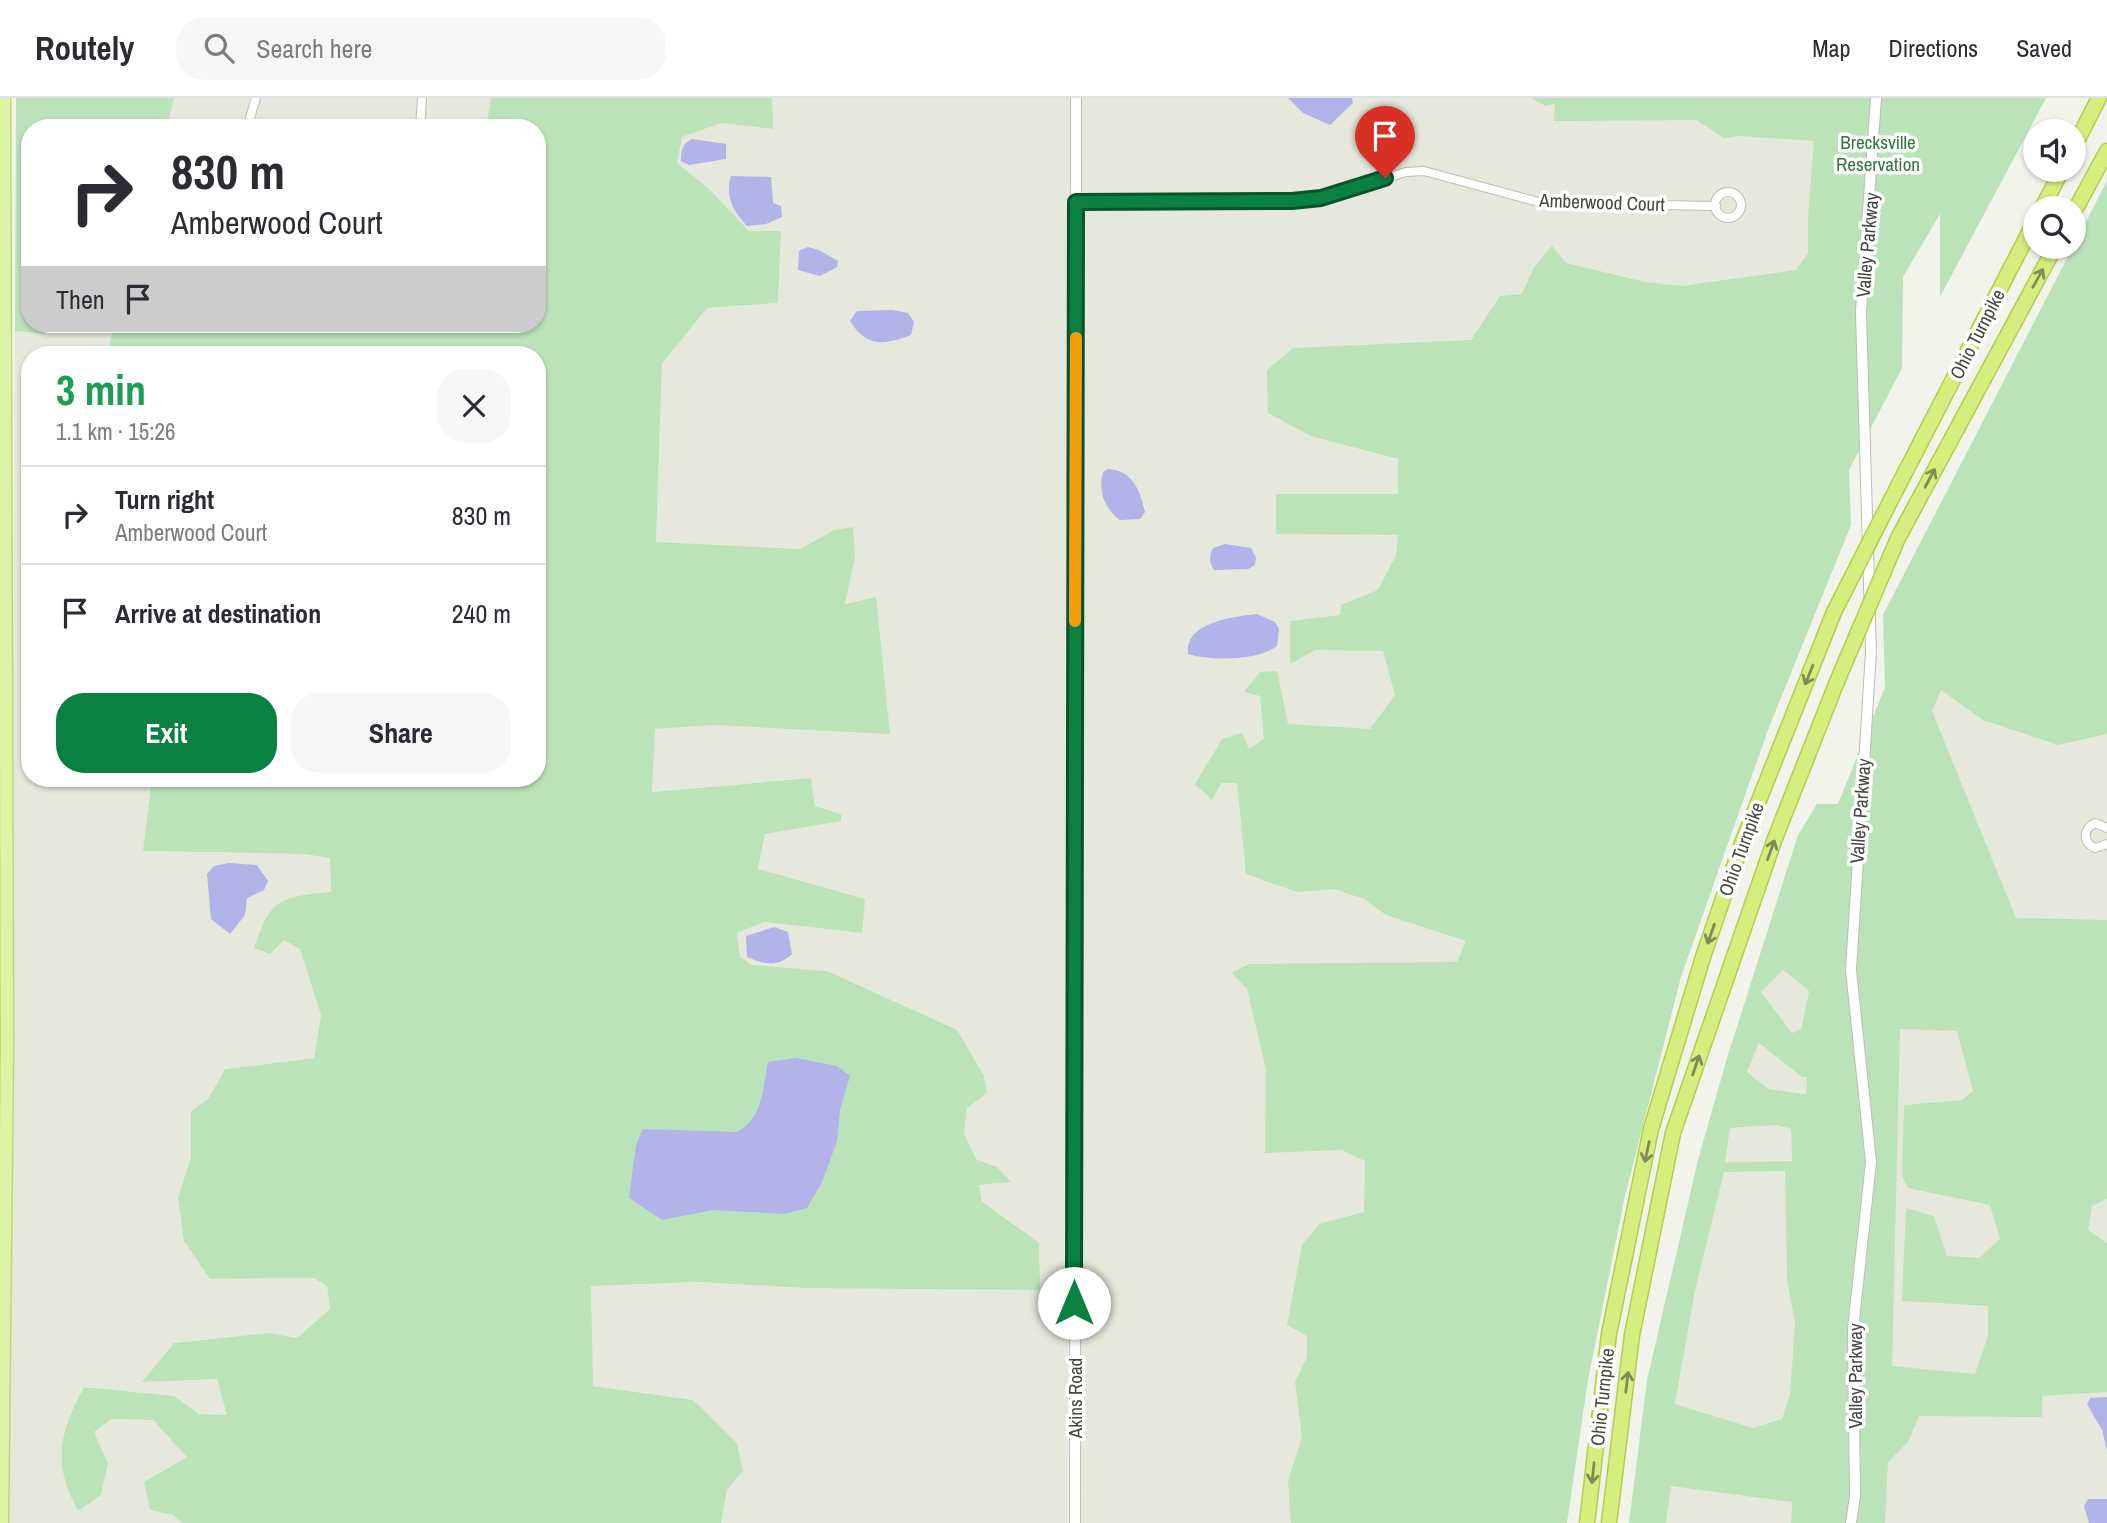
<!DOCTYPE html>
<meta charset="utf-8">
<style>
body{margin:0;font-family:"Archivo Narrow",sans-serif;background:#f7f7f7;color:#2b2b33;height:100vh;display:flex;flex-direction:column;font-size:26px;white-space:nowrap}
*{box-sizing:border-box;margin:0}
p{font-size:23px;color:#7c7c81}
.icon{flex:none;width:38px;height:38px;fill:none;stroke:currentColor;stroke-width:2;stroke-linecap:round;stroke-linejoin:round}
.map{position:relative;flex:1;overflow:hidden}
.side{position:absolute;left:21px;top:248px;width:525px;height:441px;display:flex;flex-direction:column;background:#fff;border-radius:28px;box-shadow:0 2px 5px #0004}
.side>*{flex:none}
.hud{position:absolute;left:21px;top:21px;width:525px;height:214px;border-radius:28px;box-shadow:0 2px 5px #0004;background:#fff;color:#2b2b33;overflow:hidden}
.buttons{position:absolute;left:2023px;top:21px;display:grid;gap:14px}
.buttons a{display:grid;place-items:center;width:63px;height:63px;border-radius:50%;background:#fff;box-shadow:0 2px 5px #0004;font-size:35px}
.pin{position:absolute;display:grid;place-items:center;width:60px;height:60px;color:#fff;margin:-72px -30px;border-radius:50% 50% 50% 0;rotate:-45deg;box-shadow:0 0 7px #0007}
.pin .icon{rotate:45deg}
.me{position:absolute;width:77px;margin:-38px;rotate:0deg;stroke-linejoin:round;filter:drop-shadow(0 0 5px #0008)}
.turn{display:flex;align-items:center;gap:24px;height:147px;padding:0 35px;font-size:32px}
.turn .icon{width:91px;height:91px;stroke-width:2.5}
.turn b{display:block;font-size:49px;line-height:60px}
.then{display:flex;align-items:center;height:66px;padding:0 35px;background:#0003;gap:14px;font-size:26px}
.round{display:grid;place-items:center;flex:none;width:74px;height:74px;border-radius:28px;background:#f7f7f7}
.summary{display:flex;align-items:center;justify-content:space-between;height:119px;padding:0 35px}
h1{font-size:42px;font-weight:700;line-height:52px;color:#1e9e55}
.cta{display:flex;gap:14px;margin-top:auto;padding:14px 35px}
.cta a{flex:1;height:80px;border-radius:28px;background:#0b8043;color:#fff;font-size:28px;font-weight:700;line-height:80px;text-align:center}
.cta a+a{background:#f7f7f7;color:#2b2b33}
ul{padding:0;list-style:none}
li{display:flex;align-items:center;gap:21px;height:98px;padding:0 35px;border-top:2px solid #e1e1e2}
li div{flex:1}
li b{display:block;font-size:26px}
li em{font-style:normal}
header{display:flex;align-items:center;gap:42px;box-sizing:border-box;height:98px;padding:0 35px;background:#fff;border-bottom:2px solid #e1e1e2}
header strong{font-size:33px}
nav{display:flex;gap:38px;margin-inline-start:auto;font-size:24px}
.search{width:490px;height:63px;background:#f7f7f7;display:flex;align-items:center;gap:18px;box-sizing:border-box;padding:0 24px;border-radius:28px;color:#7c7c81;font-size:26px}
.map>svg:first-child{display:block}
.residential{fill:#e5e8db}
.green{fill:#bbe3ba;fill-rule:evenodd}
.water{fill:#b1b3e9}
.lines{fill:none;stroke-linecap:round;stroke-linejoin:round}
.minor-casing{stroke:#bcbfb0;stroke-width:10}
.tertiary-casing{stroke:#bcbfb0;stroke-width:12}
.primary-casing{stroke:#c0d778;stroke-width:15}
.motorway-casing{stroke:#b6cc4e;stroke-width:17}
.minor{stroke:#fff;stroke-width:8}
.tertiary{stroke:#fff;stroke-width:10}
.primary{stroke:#dff3a7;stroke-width:12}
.motorway{stroke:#d6ee7e;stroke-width:14}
.motorway-bridge-casing{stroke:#b6cc4e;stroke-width:17;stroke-linecap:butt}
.motorway-bridge{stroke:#d6ee7e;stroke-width:14}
.oneway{stroke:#808a56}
.route-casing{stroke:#07532c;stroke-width:18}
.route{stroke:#0b8043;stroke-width:12}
.slow{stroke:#f59e0b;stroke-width:12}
.labels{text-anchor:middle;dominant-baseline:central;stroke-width:7;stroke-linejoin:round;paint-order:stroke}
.park-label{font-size:19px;fill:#34743f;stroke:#fff}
.street-label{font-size:19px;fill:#46483b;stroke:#fff}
</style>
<header>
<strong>Routely</strong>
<div class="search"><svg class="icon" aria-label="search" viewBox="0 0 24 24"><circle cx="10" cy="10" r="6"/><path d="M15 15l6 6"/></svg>Search here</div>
<nav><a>Map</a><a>Directions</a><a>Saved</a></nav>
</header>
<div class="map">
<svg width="2107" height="1425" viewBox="0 0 2107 1425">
<rect width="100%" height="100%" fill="#f2f4ec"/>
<!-- residential -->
<path class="residential" d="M174 0H491L486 30H167Z
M772 0H1070L1068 1425H721L727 1392 743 1373 693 1302 592 1288 591 1188 699 1184 804 1190 1017 1128 983 1103 978 1087 1010 1084 997 1069 976 1061 964 1035 967 1010 784 871 752 867 740 859 737 835 764 824 862 835 810 788 758 772 765 736 841 722V716L815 708 811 680 652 694 654 631 714 627 876 499 844 506 855 459 834 432 800 451 656 445 662 266 707 210 778 205 781 133H749L733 120 709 91 676 65 682 39 721 25 772 31Z
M1081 0H1854L1512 1425H1080Z
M2107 83V1425H1885L1899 952 1901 555 1883 517Z
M50 226H114L109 248 112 257H30V681H152L144 753 303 756 330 760 331 794 254 850 270 856 283 842 300 850 321 917 314 960 225 971 208 1001 191 1013V1059L178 1099 210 1181 313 1180 327 1188 330 1211 297 1240 269 1235 174 1245 143 1284 217 1280 228 1317 199 1316 173 1298 84 1289 101 1397 108 1367 93 1334 110 1321 153 1322 188 1359 144 1384 183 1425H9L15 233 45 236Z
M1783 872 1809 893 1801 931 1792 935 1761 894Z
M1759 944 1802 979H1807V996L1768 991 1747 974Z
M1777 1027 1791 1031 1792 1063 1725 1064 1729 1030Z
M1724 1073H1785L1787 1183 1795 1225 1790 1296 1782 1321 1753 1330 1675 1306 1695 1193Z
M1671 1387 1792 1404 1791 1425H1666Z"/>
<!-- green -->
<path class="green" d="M16 0H174L167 30H30V226H50L45 236 15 233Z
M491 0H772L773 31 721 25 682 39 677 65 709 91 749 133H781L778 205 707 210 662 266 656 444 800 451 834 432 853 429 855 459 845 506 876 499 890 636 714 627 655 631 652 694 811 680 815 708 841 716V723L765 736 758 771 865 801 862 835 764 824 737 835 740 859 752 867 827 873 957 932 984 978 987 995 967 1010 964 1035 976 1061 997 1069 1011 1084 979 1087 982 1103 1039 1145 1040 1192 804 1190 699 1184 591 1188 593 1288 693 1302 737 1346 743 1373 727 1392 721 1425H183L173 1417 150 1412 144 1384 187 1359 153 1322 111 1321 94 1334 108 1366 101 1397 78 1413C52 1365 59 1336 84 1289L174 1298 199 1316 227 1317 217 1281 142 1284 174 1245 269 1235 297 1240 330 1211 327 1188 313 1180 210 1181 184 1143 178 1099 191 1059V1013L208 1001 225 971 314 960 321 917 300 851 284 842 270 856 254 850C271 800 279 799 331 794L330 760 303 756 143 753 152 681H537V257H112L109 248 114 226H537V30H486Z
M1531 0H2046L1940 199V116L1903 179 1902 270 1849 372 1851 427 1768 632 1681 879 1625 1098 1588 1282 1567 1425H1291L1288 1383 1302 1339 1295 1284 1307 1259V1238L1287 1227 1302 1147 1319 1126 1364 1114 1365 1063 1342 1052 1265 1055 1266 971 1247 891 1232 875 1249 866 1457 864 1466 843 1386 817 1364 801 1334 791 1297 794 1246 776 1237 685H1221L1212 702 1195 686 1222 641 1242 635 1249 651 1264 641 1260 598 1244 594 1260 574 1277 573 1288 626 1370 631 1395 597 1383 553 1315 552 1290 566V523L1340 517 1341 507 1378 492 1396 457 1398 437 1276 436V396H1398V361L1311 338 1268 315 1267 272 1293 250 1471 242 1500 198 1522 196 1534 169 1552 148 1566 165 1645 184 1682 188 1796 172 1808 155V118L1814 43 1739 38 1724 40 1696 22 1554 23 1555 5 1546 8Z
M2107 83V636L2058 647 1983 622 1941 592 1932 613 2016 820 2107 822V1101L2092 1108 2088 1132 2107 1145V1294L2042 1298V1319L1919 1318 1908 1344 1888 1364 1885 1425H1791L1792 1404 1671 1388 1666 1425H1629L1647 1282 1698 1062 1727 960 1798 737 1817 706H1838L1885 589 1883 517ZM1783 872 1809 893 1801 931 1792 935 1761 894ZM1900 931 1957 933 1973 993 1962 1002 1904 1007 1902 1078 1908 1090 1990 1107 2000 1141 1979 1160 1947 1158 1934 1118 1906 1110 1902 1203 1988 1208V1238L1975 1276 1892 1268ZM1759 945 1802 979H1807L1806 996 1768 991 1747 974ZM1777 1027 1791 1031 1792 1063 1725 1064 1730 1030ZM1785 1073 1787 1183 1795 1225 1790 1296 1782 1321 1753 1330 1675 1306 1695 1193 1724 1074Z"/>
<!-- water -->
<path class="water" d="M1288 0H1352L1353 5 1330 27 1303 15Z
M692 41 726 46V61L689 67 681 63C681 52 682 46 692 41Z
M731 78 771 79 773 105 781 108 782 119 766 126 747 128C733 113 725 100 731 78Z
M808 149 819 152 838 163 837 169 820 178 798 172 799 153Z
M892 212 908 215 914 224 911 237C883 247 867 250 850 223L857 213Z
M1108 371C1133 372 1140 393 1145 414L1140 421 1120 422C1104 410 1098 393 1103 374Z
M1225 446 1251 450 1256 460 1255 467 1248 471 1214 472C1209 465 1209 458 1213 450Z
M1257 516 1275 524 1279 531 1277 548C1258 563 1211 563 1188 556 1185 524 1233 519 1257 516Z
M229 765 257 767 268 783 264 792 247 800 245 817 230 836 211 821 207 776 214 768Z
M774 829 788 834 792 856C777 870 764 866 747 859L746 838Z
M796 960 837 968 850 978 840 1012 837 1043 822 1084 807 1110 784 1116 713 1112 662 1122 629 1100 636 1047 643 1031 737 1034C762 1022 763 990 768 964Z
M2107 1299V1353L2102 1332 2087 1306 2090 1300Z
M2088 1401H2107V1425H2089L2084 1408Z"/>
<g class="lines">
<!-- minor casing -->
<g class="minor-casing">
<path id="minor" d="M247 30 256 0
M420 30 422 0
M1715 107a13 13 0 1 1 26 0a13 13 0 1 1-26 0Z
M1076 104 1321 100 1406 74 1424 73 1542 105 1716 108
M2107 730 2095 725C2083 731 2082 744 2095 750L2107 746"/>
</g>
<!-- tertiary casing -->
<g class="tertiary-casing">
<path id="tertiary" d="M1075 1425 1076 0
M1851 1425 1855 1398 1853 1231 1871 1064 1851 872 1871 554 1861 214 1876 0"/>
</g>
<!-- primary casing -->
<g class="primary-casing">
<path id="primary" d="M2 1425 7 948 4 0"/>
</g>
<!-- motorway casing -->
<g class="motorway-casing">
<path id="motorway" d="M2074 49 2099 0
M2042 110 2062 72
M2074 114 2107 53
M1896 392 2035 123
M1898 440 2055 149
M1587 1425 1609 1236 1651 1031 1703 859 1742 745 1834 514
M1609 1425 1632 1237 1673 1035 1774 743 1836 586"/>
</g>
<!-- minor -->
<use href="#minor" class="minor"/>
<!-- tertiary -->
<use href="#tertiary" class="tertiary"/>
<!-- primary -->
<use href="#primary" class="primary"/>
<!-- motorway -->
<use href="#motorway" class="motorway"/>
<!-- motorway-bridge casing -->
<g class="motorway-bridge-casing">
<path id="motorway-bridge" d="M1834 514 1896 392
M1836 586 1898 440"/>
</g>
<!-- motorway-bridge -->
<use href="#motorway-bridge" class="motorway-bridge"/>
</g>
<!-- one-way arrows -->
<defs><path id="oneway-shaft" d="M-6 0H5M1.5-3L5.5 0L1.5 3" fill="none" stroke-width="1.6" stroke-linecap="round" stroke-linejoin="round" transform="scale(1.75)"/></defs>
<g class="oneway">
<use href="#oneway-shaft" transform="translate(2038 180) rotate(-61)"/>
<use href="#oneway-shaft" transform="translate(1930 380) rotate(-62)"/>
<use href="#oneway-shaft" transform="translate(1809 577) rotate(112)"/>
<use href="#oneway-shaft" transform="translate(1771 752) rotate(-70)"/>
<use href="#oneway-shaft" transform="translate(1711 836) rotate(109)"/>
<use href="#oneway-shaft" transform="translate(1696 967) rotate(-71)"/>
<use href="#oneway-shaft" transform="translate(1647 1054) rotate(102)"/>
<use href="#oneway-shaft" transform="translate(1627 1284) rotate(-83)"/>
<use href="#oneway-shaft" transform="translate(1593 1375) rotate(96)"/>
</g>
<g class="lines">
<!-- route casing -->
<g class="route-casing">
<path id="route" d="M1074 1205 1076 104 1292 103 1321 100 1385 80"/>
</g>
<!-- route -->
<use href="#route" class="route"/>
<!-- slow -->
<path class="slow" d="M1075 523 1076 240"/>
</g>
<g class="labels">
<!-- park labels -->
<g class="park-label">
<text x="1878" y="44">Brecksville<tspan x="1878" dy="22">Reservation</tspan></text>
</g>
<!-- street labels -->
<g class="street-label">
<text transform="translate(1602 104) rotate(2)">Amberwood Court</text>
<text transform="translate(1867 147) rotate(-85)">Valley Parkway</text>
<text transform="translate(1977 236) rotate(-63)">Ohio Turnpike</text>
<text transform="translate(1860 713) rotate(-86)">Valley Parkway</text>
<text transform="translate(1741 751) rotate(-70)">Ohio Turnpike</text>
<text transform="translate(1855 1278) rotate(-90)">Valley Parkway</text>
<text transform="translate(1602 1299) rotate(-84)">Ohio Turnpike</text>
<text transform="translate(1075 1300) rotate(-90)">Akins Road</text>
</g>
</g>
</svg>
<div class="buttons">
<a><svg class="icon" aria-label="sound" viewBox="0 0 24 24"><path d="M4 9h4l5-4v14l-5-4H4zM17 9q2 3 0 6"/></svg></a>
<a><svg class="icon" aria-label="search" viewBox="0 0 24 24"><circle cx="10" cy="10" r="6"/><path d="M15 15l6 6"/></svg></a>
</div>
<div class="pin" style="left:1385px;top:80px;background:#d93025"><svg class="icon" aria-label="arrive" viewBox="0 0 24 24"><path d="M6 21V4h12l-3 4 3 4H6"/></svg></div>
<svg class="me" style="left:1074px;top:1205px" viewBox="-20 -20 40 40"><circle r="19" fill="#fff"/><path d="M0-13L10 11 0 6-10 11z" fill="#0b8043"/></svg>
<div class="hud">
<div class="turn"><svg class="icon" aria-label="right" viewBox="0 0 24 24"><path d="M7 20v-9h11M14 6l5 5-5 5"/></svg><div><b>830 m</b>Amberwood Court</div></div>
<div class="then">Then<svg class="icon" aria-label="arrive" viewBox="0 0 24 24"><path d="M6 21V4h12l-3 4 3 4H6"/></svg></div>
</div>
<section class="side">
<div class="summary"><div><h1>3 min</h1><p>1.1 km · 15:26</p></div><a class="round"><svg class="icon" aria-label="close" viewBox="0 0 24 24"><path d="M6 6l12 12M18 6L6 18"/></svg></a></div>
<ul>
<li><svg class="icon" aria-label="right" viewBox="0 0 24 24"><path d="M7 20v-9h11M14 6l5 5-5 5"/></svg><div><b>Turn right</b><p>Amberwood Court</p></div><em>830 m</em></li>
<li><svg class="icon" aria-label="arrive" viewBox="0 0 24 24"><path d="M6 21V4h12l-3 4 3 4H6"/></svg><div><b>Arrive at destination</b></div><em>240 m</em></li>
</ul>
<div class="cta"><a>Exit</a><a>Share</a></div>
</section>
</div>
